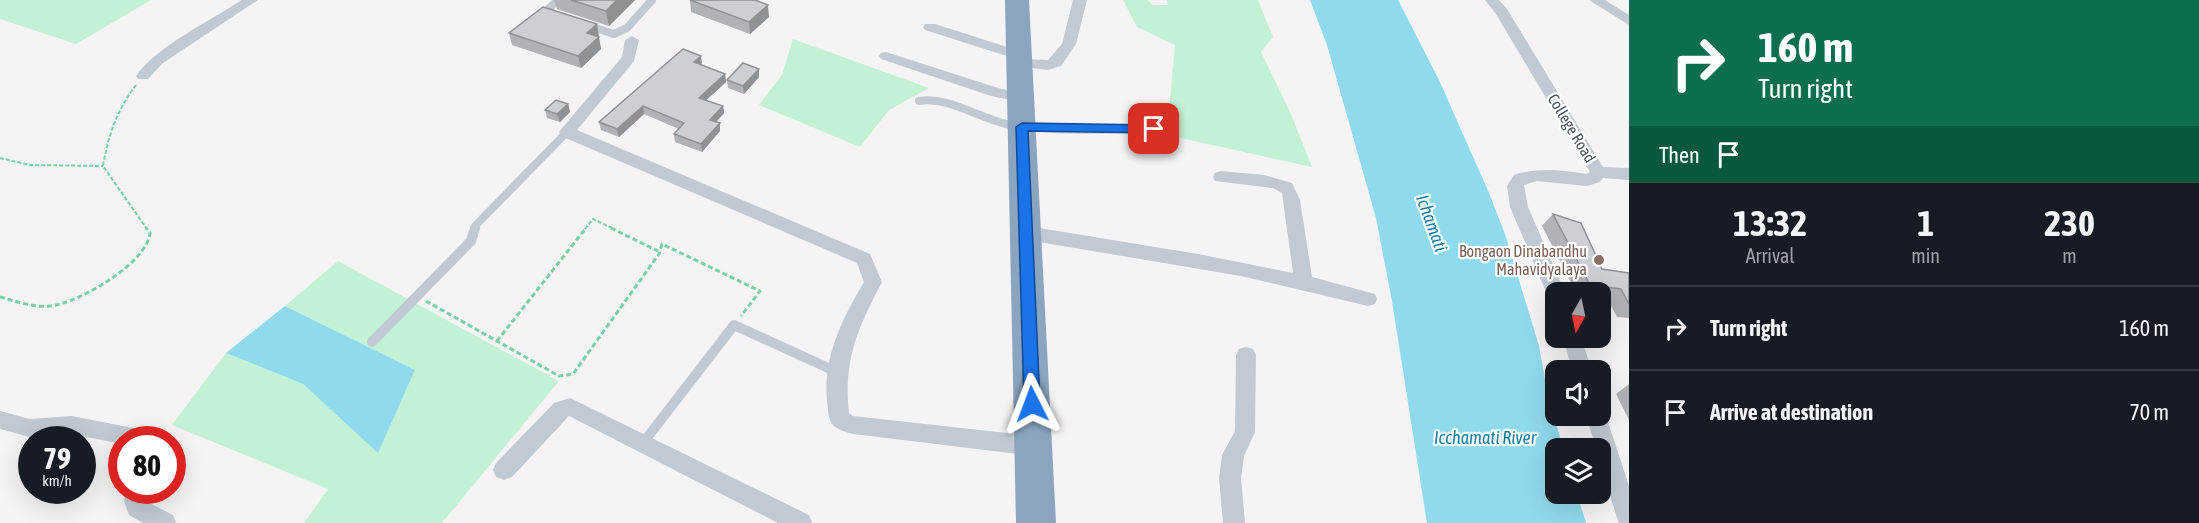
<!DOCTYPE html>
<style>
body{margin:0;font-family:"Asap Condensed",sans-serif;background:#20242c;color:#f1f3f6;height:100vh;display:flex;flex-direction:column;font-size:22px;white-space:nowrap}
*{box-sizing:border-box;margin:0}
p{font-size:20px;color:#9ea1a6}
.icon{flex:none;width:33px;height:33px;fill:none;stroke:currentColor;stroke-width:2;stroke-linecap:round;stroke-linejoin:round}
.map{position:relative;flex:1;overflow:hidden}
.panel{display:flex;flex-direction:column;background:#171b24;width:570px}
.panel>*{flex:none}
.banner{background:#0b6e4f;color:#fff;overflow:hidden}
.needle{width:39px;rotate:189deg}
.fabs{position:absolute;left:1545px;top:282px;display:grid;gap:12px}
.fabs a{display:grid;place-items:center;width:66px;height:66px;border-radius:12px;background:#171b24;box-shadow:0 6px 24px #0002;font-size:30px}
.speed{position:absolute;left:18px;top:426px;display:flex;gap:12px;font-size:30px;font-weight:700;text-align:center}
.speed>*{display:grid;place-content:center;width:78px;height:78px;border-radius:50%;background:#171b24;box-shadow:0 6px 24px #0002;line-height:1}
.speed small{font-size:15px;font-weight:400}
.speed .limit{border:9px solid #d22;background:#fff;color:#111}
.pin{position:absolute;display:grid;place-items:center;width:51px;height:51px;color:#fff;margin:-26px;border-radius:12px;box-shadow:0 3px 9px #0006}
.me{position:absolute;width:66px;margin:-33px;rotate:357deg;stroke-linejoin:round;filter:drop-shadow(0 0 4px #0008)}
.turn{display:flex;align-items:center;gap:21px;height:126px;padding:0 30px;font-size:27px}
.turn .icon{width:78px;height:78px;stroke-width:2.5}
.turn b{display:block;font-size:42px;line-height:51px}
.then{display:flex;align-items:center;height:57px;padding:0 30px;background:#0003;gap:12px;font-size:22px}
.eta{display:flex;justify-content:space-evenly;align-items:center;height:102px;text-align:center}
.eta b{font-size:36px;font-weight:700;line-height:42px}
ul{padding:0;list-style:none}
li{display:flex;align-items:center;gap:18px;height:84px;padding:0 30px;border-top:2px solid #363941}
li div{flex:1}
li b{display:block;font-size:22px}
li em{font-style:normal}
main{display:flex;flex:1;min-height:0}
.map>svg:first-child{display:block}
.green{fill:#c3f1d5}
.water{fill:#90daee}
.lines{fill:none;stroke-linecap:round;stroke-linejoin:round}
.path-far1{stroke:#7ad0a6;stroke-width:2;stroke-dasharray:4 2;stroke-linecap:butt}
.path{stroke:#7ad0a6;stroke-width:3;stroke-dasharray:5 3;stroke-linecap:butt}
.lane-far1{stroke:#c1cad2;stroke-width:8}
.lane{stroke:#c1cad2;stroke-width:10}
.street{fill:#c1cad2;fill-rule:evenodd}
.highway{fill:#8ba5c1;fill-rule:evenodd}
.wall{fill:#b0b2b7}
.shaded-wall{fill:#909195}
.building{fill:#cdcfd5;stroke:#909195;stroke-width:1.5}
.route{fill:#1a73e8;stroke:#114b97;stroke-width:1.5}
.education-dot{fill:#8d6e63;stroke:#fff;stroke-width:2}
.labels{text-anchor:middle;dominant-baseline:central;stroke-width:4.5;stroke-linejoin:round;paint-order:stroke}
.street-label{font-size:16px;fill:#4a5661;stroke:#fff}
.education-label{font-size:16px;fill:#785e54;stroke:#fff;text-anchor:end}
.water-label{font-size:18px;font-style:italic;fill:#0c7c9b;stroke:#fff}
</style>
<main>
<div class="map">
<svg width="1629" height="523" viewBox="0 0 1629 523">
<rect width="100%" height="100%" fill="#f5f3f3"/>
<!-- green -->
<path class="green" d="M0 0H151L76 44 0 19Z
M1123 0H1147L1153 5H1168L1167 0H1258L1273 37 1261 52 1291 114 1312 167 1167 135 1175 45 1137 27Z
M793 39 929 88 889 110 860 147 759 105 782 75Z
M338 261 559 381 442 523H304L328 489 172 425 226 353 303 384 378 452 415 370 285 306Z"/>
<!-- water -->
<path class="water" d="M1310 0H1398L1439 80 1489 193 1505 234 1539 346 1548 395 1563 448H1556V494H1577L1586 523H1427L1392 301 1376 218 1327 45Z
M285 306 415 370 378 453 303 384 226 353Z"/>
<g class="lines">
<!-- path-far1 -->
<path class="path-far1" d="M136 85C117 110 108 136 103 166L147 229
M0 158 30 165 103 166
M585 229 593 219 614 229"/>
<!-- path -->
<path class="path" d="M611 228 658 251
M0 297C16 301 33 308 50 306 79 303 147 263 150 233L146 228
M426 301 559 376 573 374 659 254 662 244 760 291 741 316
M497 341 586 228"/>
<!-- lane-far1 -->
<path class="lane-far1" d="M552 14 545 12 558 0
M586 25 614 34 627 28 652 0
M919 101C951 96 982 121 1016 126 1061 132 1108 129 1154 129
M475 229 476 225 567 132"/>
<!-- lane -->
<path class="lane" d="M372 342 471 241 475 228
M643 443 734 325 837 372"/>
<!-- street -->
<path class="street" d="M242 0H258L163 63 148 79H138L136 76C156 47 211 20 242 0Z
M1073 0H1087L1076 44 1061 66 1048 70 1013 66 1011 63 1016 59 925 30 923 27 925 24H935L1023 52 1025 55 1021 59 1048 60 1062 44Z
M1485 0H1499L1507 9 1603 167 1629 168V180L1603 178 1600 182 1587 186 1537 181 1524 185 1528 207 1565 292H1556V301L1549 299 1547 294 1510 207 1507 186 1514 175C1538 167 1562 170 1587 174L1590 172 1496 14Z
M1589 0H1605L1629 15V25Z
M632 36 639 40 634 61 577 130 870 254 882 282C858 328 843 360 849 413L853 416 1034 436 1041 439 1045 446 1041 453 1034 456 853 434C846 432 837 430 832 424 828 418 828 409 827 401 823 357 842 319 864 282L857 263 561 136 559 132 622 57 625 40Z
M886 52 998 88 1026 94 1029 97 1021 102 991 96 881 59 879 56 881 53Z
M1221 171 1264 175 1292 183 1300 200 1312 277 1375 294 1377 299 1375 304 1368 306 1241 276 1027 240 1021 238 1018 233 1021 228 1027 226 1198 254 1293 273 1282 193 1273 188 1215 181 1213 177 1215 173Z
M1563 338H1581L1592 370H1572Z
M1246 347 1253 349 1256 355 1255 432 1244 456 1241 478 1245 523H1223L1219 478 1222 455 1235 431 1236 355 1239 349Z
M570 398 809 515 812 523H778L569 416 512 477 504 480 496 477 493 470 496 463 554 403Z
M1600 409 1606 416 1629 486V523H1619L1618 521 1600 464V448H1596L1586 416H1600Z
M0 411 30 419 72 416 148 431 155 433 158 440H122V444L72 434 30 437 0 429Z
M126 490H148L146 501 173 515 176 523H143L129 515 124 501Z"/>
<!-- highway -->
<path class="highway" d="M1005 0H1029L1056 523H1016Z"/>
</g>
<!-- wall -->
<path class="wall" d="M554 0H635L609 26 557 9Z
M690 0 769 17 750 34 691 12Z
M509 33 599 36 598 37 601 49 581 68 512 45Z
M702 63 700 65 725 74 726 82 706 100 723 106 724 113 716 122 720 123V131L702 152 675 142 674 134 679 129 644 114 619 137 601 130 599 122Z
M759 77 744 94 728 88 727 80Z
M568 104 570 112 560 122 547 118 545 110Z
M1553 214 1602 269 1629 273V318L1617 317 1608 300 1600 299V292H1576L1542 226Z
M1629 384V420L1616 394Z"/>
<!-- shaded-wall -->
<path class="shaded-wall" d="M617 0H635L609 26 606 11Z
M768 5 769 17 750 34 749 22Z
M597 24 599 36 589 45 587 33Z
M599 37 601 49 581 68 578 56Z
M701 56 702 63 695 70 694 62Z
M759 69V77L744 94 743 86Z
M725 74 726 82 700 106 699 98Z
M568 104 570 112 560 122 557 114Z
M643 106 644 114 619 137 617 129Z
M723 106 724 113 711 128 710 120Z
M720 123V131L702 152 701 144Z"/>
<!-- building -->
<path class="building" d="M571 0H617L606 11Z
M690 0H755L768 5 749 22Z
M543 7 597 24 587 33 599 37 578 56 509 33Z
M683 49 701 56 694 62 725 74 699 98 723 106 710 120 720 123 701 144 674 134 684 123 643 106 617 129 599 122Z
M743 63 759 69 743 86 727 80Z
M556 100 568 104 557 114 545 110Z
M1553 214 1581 223 1602 269 1629 273V304L1621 289 1590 285Z"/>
<!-- route -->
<path class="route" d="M1022 123 1154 125 1160 129 1154 133 1028 131 1040 404 1038 408 1032 410 1027 408 1024 404 1016 127Z"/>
<!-- markers -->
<circle class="education-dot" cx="1599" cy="260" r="6"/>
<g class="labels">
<!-- street labels -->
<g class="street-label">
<text transform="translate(1572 128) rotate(59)">College Road</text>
</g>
<!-- education labels -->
<g class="education-label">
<text x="1587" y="251">Bongaon Dinabandhu<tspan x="1587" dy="18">Mahavidyalaya</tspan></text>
</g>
<!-- water labels -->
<g class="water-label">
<text transform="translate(1432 223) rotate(70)">Ichamati</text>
<text x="1485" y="437">Icchamati River</text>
</g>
</g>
</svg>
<div class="fabs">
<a><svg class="needle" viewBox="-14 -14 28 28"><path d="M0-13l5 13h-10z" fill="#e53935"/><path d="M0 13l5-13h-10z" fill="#9ea1a6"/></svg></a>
<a><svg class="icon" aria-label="sound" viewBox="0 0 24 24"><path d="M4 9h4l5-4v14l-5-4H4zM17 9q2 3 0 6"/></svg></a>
<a><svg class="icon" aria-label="layers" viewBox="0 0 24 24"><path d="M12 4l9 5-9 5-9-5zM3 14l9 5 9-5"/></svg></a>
</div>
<div class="speed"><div>79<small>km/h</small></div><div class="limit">80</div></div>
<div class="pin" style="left:1154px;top:129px;background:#d93025"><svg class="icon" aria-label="arrive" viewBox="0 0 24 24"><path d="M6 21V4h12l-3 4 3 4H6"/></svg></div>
<svg class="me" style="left:1032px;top:404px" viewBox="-20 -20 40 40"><path d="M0-17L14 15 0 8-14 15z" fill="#1a73e8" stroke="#fff" stroke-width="4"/></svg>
</div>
<section class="panel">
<div class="banner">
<div class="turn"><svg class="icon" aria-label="right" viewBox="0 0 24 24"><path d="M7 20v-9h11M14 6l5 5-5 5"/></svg><div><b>160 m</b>Turn right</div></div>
<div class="then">Then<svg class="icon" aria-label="arrive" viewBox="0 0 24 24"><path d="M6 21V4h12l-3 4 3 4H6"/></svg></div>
</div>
<div class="eta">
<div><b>13:32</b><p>Arrival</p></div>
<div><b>1</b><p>min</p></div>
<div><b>230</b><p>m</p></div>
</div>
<ul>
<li><svg class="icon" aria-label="right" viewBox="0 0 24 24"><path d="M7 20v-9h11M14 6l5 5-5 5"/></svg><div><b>Turn right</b></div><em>160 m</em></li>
<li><svg class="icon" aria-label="arrive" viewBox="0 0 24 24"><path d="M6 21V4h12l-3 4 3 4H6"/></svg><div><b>Arrive at destination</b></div><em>70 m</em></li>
</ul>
</section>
</main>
